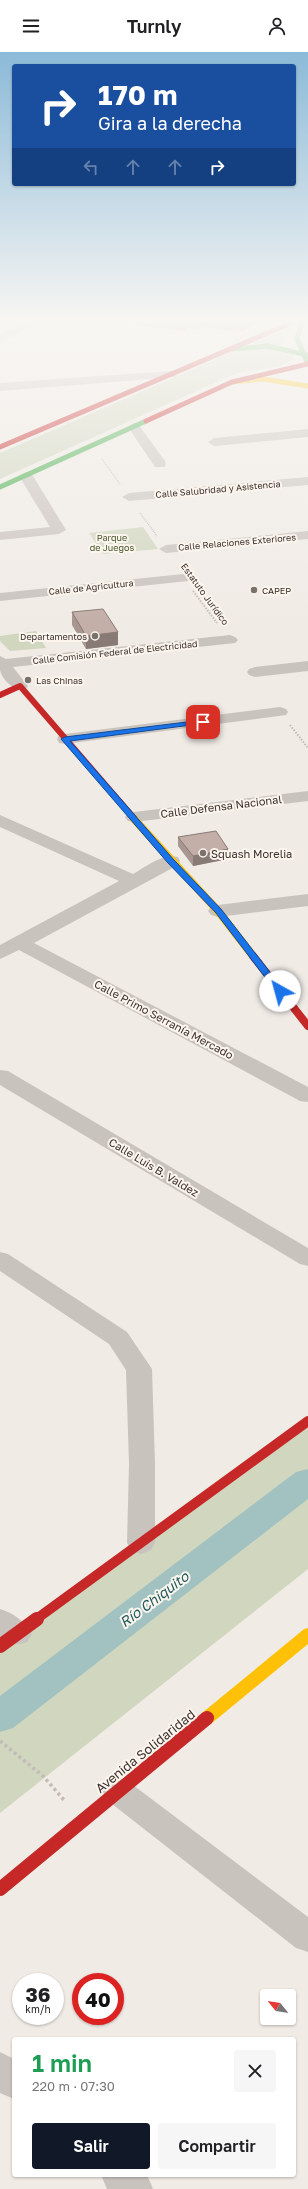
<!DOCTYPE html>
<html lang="es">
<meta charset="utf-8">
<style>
body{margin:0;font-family:"Golos Text",sans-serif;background:#f6f6f6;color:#202124;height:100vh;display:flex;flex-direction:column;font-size:15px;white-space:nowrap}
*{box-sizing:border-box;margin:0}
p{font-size:13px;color:#757577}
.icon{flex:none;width:22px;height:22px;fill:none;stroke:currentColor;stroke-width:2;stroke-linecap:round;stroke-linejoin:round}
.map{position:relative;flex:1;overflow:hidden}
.details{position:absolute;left:12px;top:1985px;width:284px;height:140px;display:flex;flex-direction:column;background:#fff;border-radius:4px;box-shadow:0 1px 3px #0004}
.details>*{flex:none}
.guide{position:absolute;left:12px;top:12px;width:284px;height:122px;border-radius:4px;box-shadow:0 1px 3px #0004;background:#1a4fa0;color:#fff;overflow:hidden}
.needle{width:26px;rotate:300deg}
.fabs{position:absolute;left:260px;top:1937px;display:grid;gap:8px}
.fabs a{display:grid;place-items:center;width:36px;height:36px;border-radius:4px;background:#fff;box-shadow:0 1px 3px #0004;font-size:20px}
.speed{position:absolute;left:12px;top:1921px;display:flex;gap:8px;font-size:20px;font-weight:700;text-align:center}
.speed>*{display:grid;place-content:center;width:52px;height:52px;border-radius:50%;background:#fff;box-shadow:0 1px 3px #0004;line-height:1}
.speed small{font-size:10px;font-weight:400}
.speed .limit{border:6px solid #d22;background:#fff;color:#111}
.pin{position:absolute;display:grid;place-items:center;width:34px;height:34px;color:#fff;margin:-17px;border-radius:8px;box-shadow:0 2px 6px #0006}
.me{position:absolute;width:44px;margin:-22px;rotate:322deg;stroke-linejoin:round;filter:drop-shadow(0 0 3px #0008)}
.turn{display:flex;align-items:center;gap:14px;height:84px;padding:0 20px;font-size:18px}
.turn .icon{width:52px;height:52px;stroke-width:2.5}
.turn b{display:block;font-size:28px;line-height:34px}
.lanes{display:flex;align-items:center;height:38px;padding:0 20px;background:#0003;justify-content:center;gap:20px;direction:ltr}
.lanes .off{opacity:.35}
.round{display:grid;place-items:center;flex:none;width:42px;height:42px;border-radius:4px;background:#f6f6f6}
.head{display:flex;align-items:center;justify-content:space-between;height:68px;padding:0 20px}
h1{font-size:24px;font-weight:600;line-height:30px;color:#1e9e55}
.button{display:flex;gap:8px;margin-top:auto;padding:8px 20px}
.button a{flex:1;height:46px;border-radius:4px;background:#111827;color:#fff;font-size:16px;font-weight:600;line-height:46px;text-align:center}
.button a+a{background:#f6f6f6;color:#202124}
header{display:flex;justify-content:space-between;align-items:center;height:52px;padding:0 20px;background:#fff;font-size:18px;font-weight:600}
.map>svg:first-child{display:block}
.green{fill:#d1d6bf}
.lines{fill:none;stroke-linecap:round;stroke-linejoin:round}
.canal{fill:#a1c2c1;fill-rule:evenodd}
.path-far2{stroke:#c2bbb6;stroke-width:1.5;stroke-dasharray:1 1;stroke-linecap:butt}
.path-far1{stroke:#c2bbb6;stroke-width:2;stroke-dasharray:1.5 1.5;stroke-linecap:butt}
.path{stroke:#c2bbb6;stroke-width:3.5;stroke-dasharray:3 3;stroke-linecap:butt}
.street{fill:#c9c3be;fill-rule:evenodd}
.fast{stroke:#4caf50;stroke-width:5}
.slow-far3{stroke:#ffc107;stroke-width:5}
.slow-far2{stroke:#ffc107;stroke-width:6}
.slow-far1{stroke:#ffc107;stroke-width:8}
.slow{stroke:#ffc107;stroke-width:14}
.jam-far4{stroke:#c62828;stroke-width:5}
.jam-far3{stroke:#c62828;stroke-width:6}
.jam-far2{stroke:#c62828;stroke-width:8}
.jam-far1{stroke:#c62828;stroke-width:10}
.jam{stroke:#c62828;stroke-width:14}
.wall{fill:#a89690}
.shaded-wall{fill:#887a75}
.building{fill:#c3afa7;stroke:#887a75}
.route{fill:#1a73e8;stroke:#114b97}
.poi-dot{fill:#7a716c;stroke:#fbf5ee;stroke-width:1.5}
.labels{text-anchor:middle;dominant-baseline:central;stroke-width:4;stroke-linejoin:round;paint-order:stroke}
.far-street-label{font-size:9px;fill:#3b302b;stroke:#fbf5ee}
.far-park-label{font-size:9px;fill:#4a5a2e;stroke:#fbf5ee}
.far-poi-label{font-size:9px;fill:#3b302b;stroke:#fbf5ee;text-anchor:start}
.street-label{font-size:11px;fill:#3b302b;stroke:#fbf5ee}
.poi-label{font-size:11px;fill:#3b302b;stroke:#fbf5ee;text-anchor:start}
.near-street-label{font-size:13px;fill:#3b302b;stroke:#fbf5ee}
.near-water-label{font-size:14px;font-style:italic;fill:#1f5a5e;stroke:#fbf5ee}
</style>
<header><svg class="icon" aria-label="menu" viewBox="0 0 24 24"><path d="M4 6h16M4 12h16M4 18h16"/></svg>Turnly<svg class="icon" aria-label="person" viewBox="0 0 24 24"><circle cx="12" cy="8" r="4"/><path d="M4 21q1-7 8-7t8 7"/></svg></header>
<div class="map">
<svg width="308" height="2137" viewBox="0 0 308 2137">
<rect width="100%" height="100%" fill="#f0ebe5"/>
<!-- green -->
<path class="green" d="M283 279 284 293 251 292Z
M265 295 293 303V308L280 314 237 321 0 427V401L233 300Z
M143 475 158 497 103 502 89 481Z
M36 579 46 596 10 599 0 589V584Z
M308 1364V1517L0 1761V1588Z"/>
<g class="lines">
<!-- canal -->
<path class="canal" d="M308 1417V1447L13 1676 0 1680V1644L296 1420Z"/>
<!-- path-far2 -->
<path class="path-far2" d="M102 407 120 432
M140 461 157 484"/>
<!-- path-far1 -->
<path class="path-far1" d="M193 539 217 571
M290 673 308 696"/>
<!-- path -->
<path class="path" d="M0 1689 43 1724 64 1748"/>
<!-- street -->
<path class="street" d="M23 271H38L0 290V283Z
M171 319 177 323 175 325 0 339V331Z
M134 371 138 372 165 409 166 412 165 415H155L128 375Z
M308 377V385L214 394 208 390 214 386Z
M26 420 33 424 66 478 59 482 0 488V480L50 475 19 424Z
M308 425V433L129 449 122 445 129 441Z
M308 479V487L166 501 159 497 166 493Z
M183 522 188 523 190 526 188 529 0 549V541Z
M230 583 235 585 238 588 235 591 13 615 28 634 26 637C15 640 2 628 0 618 0 613 0 609 0 604L6 607Z
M308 609V619L255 625 249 623 247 620 249 617 255 615Z
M280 655 286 657 288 660 286 663 65 692 59 691 57 687 59 683 65 682Z
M308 739V749L134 770 128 769 125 765 128 761 134 760Z
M0 763 133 822C146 815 162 801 178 805L180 809 178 813 34 891 308 1035V1050L300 1049 19 898 0 907V893L119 829 0 775Z
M308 842V854L218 865 211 863 208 859 211 855 218 853Z
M0 1018 8 1019 308 1196V1214L300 1212 0 1033Z
M0 1200 8 1202 127 1280 152 1317 155 1412V1491L151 1498 141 1502 131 1498 127 1491 129 1412 126 1318 109 1292 0 1219Z
M0 1557C13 1561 25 1569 32 1582L27 1590C16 1594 9 1592 0 1585Z
M118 1726 129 1730 308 1865V1900L296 1896 107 1748 102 1739 107 1730Z
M0 2000 14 2007V2047L0 2041Z
M101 2123H147L153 2137H107Z"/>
<!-- fast -->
<path class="fast" d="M302 271 297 286 307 310
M232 297 268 294 308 303
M0 435 146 369"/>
<!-- slow-far3 -->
<path class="slow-far3" d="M232 330 263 327 308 334"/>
<!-- slow-far2 -->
<path class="slow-far2" d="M134 766 135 768"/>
<!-- slow-far1 -->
<path class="slow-far1" d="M134 767 218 859 253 904"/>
<!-- slow -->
<path class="slow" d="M207 1666 308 1583"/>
<!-- jam-far4 -->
<path class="jam-far4" d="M146 369 232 330 308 312
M0 395 291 271"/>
<!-- jam-far3 -->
<path class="jam-far3" d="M0 643 20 634 134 766"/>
<!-- jam-far2 -->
<path class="jam-far2" d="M253 904 308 974"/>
<!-- jam-far1 -->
<path class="jam-far1" d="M35 1568 308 1369"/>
<!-- jam -->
<path class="jam" d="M0 1594 37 1567
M0 1837 207 1666"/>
</g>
<!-- wall -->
<path class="wall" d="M128 271H254L242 280 201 275 198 278 188 276 184 279 128 272Z
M72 560 118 580V593L86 597 72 573Z
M178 785 228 797V807L193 814 178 794Z"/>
<!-- shaded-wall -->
<path class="shaded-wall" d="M184 271H188V276L184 279Z
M198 271H201V275L198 278Z
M242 271H254L242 280Z
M118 580V593L86 597V584Z
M228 797V807L193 814V804Z"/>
<!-- building -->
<path class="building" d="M103 557 118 580 86 584 72 560Z
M216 779 228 797 193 804 178 785Z"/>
<!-- sky -->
<linearGradient id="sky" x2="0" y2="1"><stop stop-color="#8bbad8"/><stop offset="0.47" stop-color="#f8f6f3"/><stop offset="1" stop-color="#f8f6f3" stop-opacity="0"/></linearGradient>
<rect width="308" height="571" fill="url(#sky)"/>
<!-- route -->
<path class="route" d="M203 668 207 670 206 671 70 689 174 808 221 857 283 937V941H277L216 861 168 811 61 687 65 685Z"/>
<!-- markers -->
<g class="poi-dot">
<circle cx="254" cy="538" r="4"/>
<circle cx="95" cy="584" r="4"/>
<circle cx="28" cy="628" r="4"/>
<circle cx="203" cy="801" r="4"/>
</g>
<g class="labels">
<!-- far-street labels -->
<g class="far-street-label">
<text transform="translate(218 437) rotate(-5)">Calle Salubridad y Asistencia</text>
<text transform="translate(237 490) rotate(-5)">Calle Relaciones Exteriores</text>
<text transform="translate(91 535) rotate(-6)">Calle de Agricultura</text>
<text transform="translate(205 542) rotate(54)">Estatuto Jurídico</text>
<text transform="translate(115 600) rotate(-6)">Calle Comisión Federal de Electricidad</text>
</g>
<!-- far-park labels -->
<g class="far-park-label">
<text x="112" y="485">Parque<tspan x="112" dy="10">de Juegos</tspan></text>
</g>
<!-- far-poi labels -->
<g class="far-poi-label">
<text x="262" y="538">CAPEP</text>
<text x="87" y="584" text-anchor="end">Departamentos</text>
<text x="36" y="628">Las Chinas</text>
</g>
<!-- street labels -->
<g class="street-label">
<text transform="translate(221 754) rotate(-7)">Calle Defensa Nacional</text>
<text transform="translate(164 967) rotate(28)">Calle Primo Serranía Mercado</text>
<text transform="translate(154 1115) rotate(31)">Calle Luis B. Valdez</text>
</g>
<!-- poi labels -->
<g class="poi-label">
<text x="211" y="801">Squash Morelia</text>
</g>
<!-- near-street labels -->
<g class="near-street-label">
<text transform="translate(145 1699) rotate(-39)">Avenida Solidaridad</text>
</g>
<!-- near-water labels -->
<g class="near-water-label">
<text transform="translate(154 1547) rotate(-37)">Río Chiquito</text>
</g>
</g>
</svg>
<div class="fabs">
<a><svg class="needle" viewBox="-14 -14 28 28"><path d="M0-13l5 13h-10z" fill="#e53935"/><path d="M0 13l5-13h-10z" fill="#757577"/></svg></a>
</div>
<div class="speed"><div>36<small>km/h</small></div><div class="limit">40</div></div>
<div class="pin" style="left:203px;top:670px;background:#d93025"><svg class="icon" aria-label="arrive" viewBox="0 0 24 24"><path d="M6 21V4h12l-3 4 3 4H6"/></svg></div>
<svg class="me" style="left:280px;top:939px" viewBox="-20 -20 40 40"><circle r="19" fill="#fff"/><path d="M0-13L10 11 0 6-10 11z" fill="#1a73e8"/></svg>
<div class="guide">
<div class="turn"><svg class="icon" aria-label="right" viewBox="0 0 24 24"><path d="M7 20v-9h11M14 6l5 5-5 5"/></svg><div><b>170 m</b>Gira a la derecha</div></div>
<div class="lanes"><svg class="icon off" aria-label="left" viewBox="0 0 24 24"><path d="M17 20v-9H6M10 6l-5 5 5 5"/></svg><svg class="icon off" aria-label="ahead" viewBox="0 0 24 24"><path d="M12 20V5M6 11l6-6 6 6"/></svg><svg class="icon off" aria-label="ahead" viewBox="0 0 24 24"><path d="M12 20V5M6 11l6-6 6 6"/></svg><svg class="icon" aria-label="right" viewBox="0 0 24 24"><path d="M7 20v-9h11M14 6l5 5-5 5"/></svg></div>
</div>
<section class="details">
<div class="head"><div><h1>1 min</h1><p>220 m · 07:30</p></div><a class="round"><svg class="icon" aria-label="close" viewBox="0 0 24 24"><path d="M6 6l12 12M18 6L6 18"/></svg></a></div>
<div class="button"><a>Salir</a><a>Compartir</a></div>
</section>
</div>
